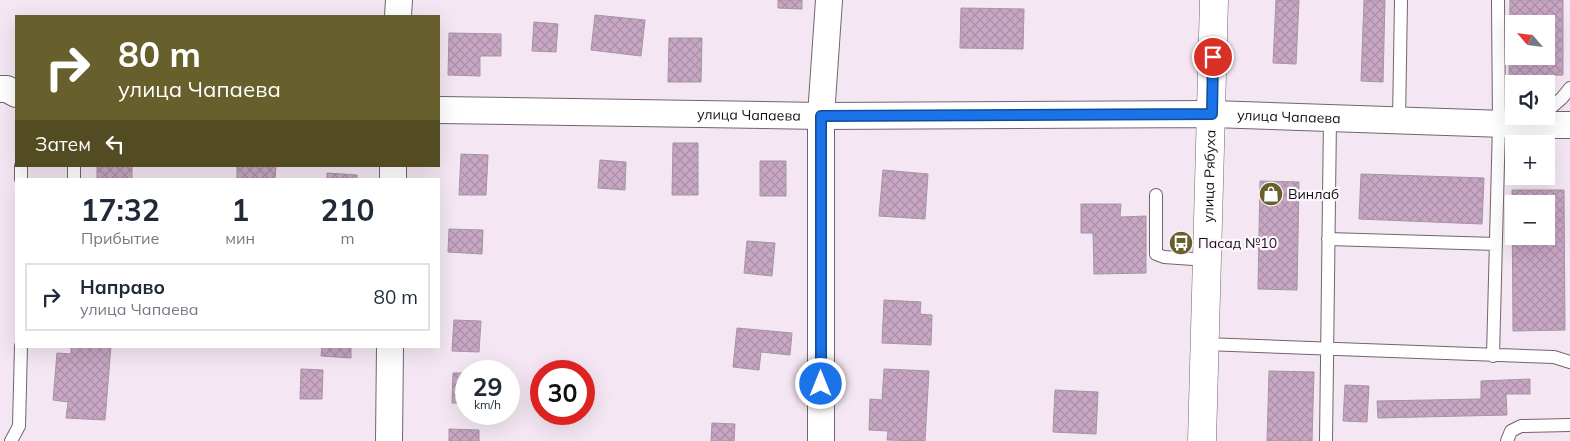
<!DOCTYPE html>
<html lang="ru">
<meta charset="utf-8">
<style>
body{margin:0;font-family:Mulish,sans-serif;background:#f6f6f7;color:#1f2937;height:100vh;display:flex;flex-direction:column;font-size:19px;white-space:nowrap}
*{box-sizing:border-box;margin:0}
p{font-size:16px;color:#747a83}
.icon{flex:none;width:28px;height:28px;fill:none;stroke:currentColor;stroke-width:2;stroke-linecap:round;stroke-linejoin:round}
.map{position:relative;flex:1;overflow:hidden}
.details{position:absolute;left:15px;top:178px;width:425px;height:170px;display:flex;flex-direction:column;background:#fff;border-radius:0px;box-shadow:0 5px 20px #0002}
.details>*{flex:none}
.hud{position:absolute;left:15px;top:15px;width:425px;height:152px;border-radius:0px;box-shadow:0 5px 20px #0002;background:#68602c;color:#fff;overflow:hidden}
.needle{width:32px;rotate:298deg}
.controls{position:absolute;left:1505px;top:15px;display:grid;gap:10px}
.controls a{display:grid;place-items:center;width:50px;height:50px;border-radius:0px;background:#fff;box-shadow:0 5px 20px #0002;font-size:25px}
.speed{position:absolute;left:455px;top:360px;display:flex;gap:10px;font-size:25px;font-weight:700;text-align:center}
.speed>*{display:grid;place-content:center;width:65px;height:65px;border-radius:50%;background:#fff;box-shadow:0 5px 20px #0002;line-height:1}
.speed small{font-size:12px;font-weight:400}
.speed .limit{border:8px solid #d22;background:#fff;color:#111}
.pin{position:absolute;display:grid;place-items:center;width:42px;height:42px;color:#fff;margin:-21px;border:2px solid #fff;border-radius:50%;box-shadow:0 1px 5px #0007}
.me{position:absolute;width:55px;margin:-28px;rotate:0deg;stroke-linejoin:round;filter:drop-shadow(0 0 4px #0008)}
.turn{display:flex;align-items:center;gap:18px;height:105px;padding:0 20px;font-size:22px}
.turn .icon{width:65px;height:65px;stroke-width:2.5}
.turn b{display:block;font-size:35px;line-height:42px}
.then{display:flex;align-items:center;height:48px;padding:0 20px;background:#0003;gap:10px;font-size:19px}
.eta{display:flex;justify-content:space-evenly;align-items:center;height:85px;text-align:center}
.eta b{font-size:30px;font-weight:700;line-height:35px}
ul{padding:0;list-style:none}
li{display:flex;align-items:center;gap:15px;height:68px;margin:0 10px 8px;padding:0 10px;border:2px solid #e0e1e3;border-radius:0px}
li div{flex:1}
li b{display:block;font-size:19px}
li em{font-style:normal}
.map>svg:first-child{display:block}
.building{fill:url(#building-cross-hatch);stroke:#a396a1;fill-rule:evenodd}
.lines{fill:none;stroke-linecap:round;stroke-linejoin:round}
.lane-casing{stroke:#70656f;stroke-width:14}
.street-casing{stroke:#70656f;stroke-width:28}
.secondary-casing{stroke:#70656f;stroke-width:29}
.lane{stroke:#fff;stroke-width:12}
.street{stroke:#fff;stroke-width:26}
.secondary{stroke:#fff;stroke-width:28}
.route-casing{stroke:#114b97;stroke-width:12}
.route{stroke:#1a73e8;stroke-width:9}
.labels{text-anchor:middle;dominant-baseline:central;stroke-width:4.5;stroke-linejoin:round;paint-order:stroke}
.street-label{font-size:14px;fill:#141014;stroke:#fef6fd}
.poi-label{font-size:14px;fill:#141014;stroke:#fef6fd;text-anchor:start}
</style>
<div class="map">
<svg width="1570" height="441" viewBox="0 0 1570 441">
<defs>
<pattern id="building-cross-hatch" width="8" height="8" patternUnits="userSpaceOnUse" patternTransform="scale(1.25)"><rect width="8" height="8" fill="#c8a7c4"/><path d="M0 0l8 8M0 8l8-8" fill="none" stroke="#ab8fa8"/></pattern>
</defs>
<rect width="100%" height="100%" fill="#f4e7f3"/>
<!-- building -->
<path class="building" d="M778 0H802V9L778 8Z
M1276 0H1299L1296 64 1273 63Z
M1364 0H1385L1383 82 1361 81Z
M1510 0H1563V75L1509 76ZM1514 24H1546V56H1514Z
M961 8 1024 9 1023 49 960 48Z
M595 15 645 20 641 56 591 50Z
M534 22 558 24 556 52 532 51Z
M449 33 501 34V56H480V76L448 75Z
M669 38H702L701 82H668Z
M673 143H698V195H672Z
M461 154 488 155 486 195H459Z
M600 160 626 162 625 190 598 188Z
M760 161H786V196H760Z
M97 166H132V179H97Z
M237 166H276L275 179H237Z
M883 170 928 174 925 219 879 216Z
M327 173 357 175V179H327Z
M1361 174 1484 178 1482 224 1359 219Z
M1260 181 1299 182 1297 290 1258 289Z
M1512 190H1564L1565 330 1513 331ZM1514 204H1546V236H1514Z
M1081 204H1121L1120 217 1146 216V273L1094 274 1093 233H1081Z
M449 229 483 230 482 254 448 252Z
M747 241 775 243 772 276 744 273Z
M884 300 921 302 920 314 932 315 931 345 882 343Z
M454 320 481 321 479 352 452 351Z
M737 328 792 333 790 355 761 352 759 370 733 367Z
M71 346H111L105 420 66 418 68 402 53 400 57 353 71 354Z
M322 346H351V358L321 356Z
M301 369 323 370 322 399H300Z
M884 369 929 371 925 441 887 440 888 431 869 430 870 399 882 400Z
M1269 371 1314 372 1312 441H1267Z
M453 373H466V403H452Z
M1530 379V394H1506L1507 415 1378 418 1377 401 1481 399V381Z
M1345 385 1369 386 1367 422 1343 421Z
M1055 390 1098 392 1096 434 1053 432Z
M712 423 735 424 734 441H711Z
M449 429 479 430V441H449Z"/>
<g class="lines">
<!-- lane casing -->
<g class="lane-casing">
<path id="lane" d="M1546 112 1562 98 1570 88
M1399 121 1401 0
M21 166V179
M74 166V179
M1156 195V254L1164 257 1208 260
M1328 239 1496 244
M1205 344 1554 357 1570 362
M1493 356 1499 124 1498 0
M11 441 19 426 21 346
M1326 441 1330 118
M1507 441 1511 431 1521 426 1570 425"/>
</g>
<!-- street casing -->
<g class="street-casing">
<g id="street">
<path d="M398 16 399 0"/>
<path d="M0 89H7L16 94"/>
<path id="s1" d="M439 110 821 116 1212 114 1532 125H1570"/>
<path d="M393 179V166"/>
<path d="M389 441 390 346"/>
<path d="M821 441V116L829 0"/>
</g>
</g>
<!-- secondary casing -->
<g class="secondary-casing">
<g id="secondary">
<path id="s2" d="M1202 441 1214 0"/>
</g>
</g>
<!-- lane -->
<use href="#lane" class="lane"/>
<!-- street -->
<use href="#street" class="street"/>
<!-- secondary -->
<use href="#secondary" class="secondary"/>
</g>
<g class="lines">
<!-- route casing -->
<g class="route-casing">
<path id="route" d="M821 384V116L1212 114 1213 57"/>
</g>
<!-- route -->
<use href="#route" class="route"/>
</g>
<!-- icons -->
<defs>
<g id="shop-disc" transform="scale(1.25)"><circle r="9.5" fill="#68602c" stroke="#fef6fd"/><path d="M-5-2.5h2.3a2.7 3.5 0 0 1 5.4 0H5L5.5 6h-11ZM-1.5-2.5h3a1.5 2.3 0 0 0-3 0Z" fill="#fff"/></g>
<g id="bus-disc" transform="scale(1.25)"><circle r="9.5" fill="#68602c" stroke="#fef6fd"/><path d="M-5-6H5V4H4V6H2V4H-2V6H-4V4H-5ZM-3.5-4V0h7V-4ZM-3.5 1.2v1.5H-2V1.2ZM2 1.2v1.5H3.5V1.2Z" fill="#fff"/></g>
</defs>
<g fill-rule="evenodd">
<use href="#shop-disc" x="1271" y="194"/>
<use href="#bus-disc" x="1181" y="243"/>
</g>
<g class="labels">
<!-- street labels -->
<g class="street-label">
<text stroke="none"><textPath href="#s1" startOffset="310">улица Чапаева</textPath></text>
<text stroke="none"><textPath href="#s1" startOffset="850">улица Чапаева</textPath></text>
<text stroke="none"><textPath href="#s2" startOffset="265">улица Рябуха</textPath></text>
</g>
<!-- poi labels -->
<g class="poi-label">
<text x="1288" y="194">Винлаб</text>
<text x="1198" y="243">Пасад №10</text>
</g>
</g>
</svg>
<div class="controls">
<a><svg class="needle" viewBox="-14 -14 28 28"><path d="M0-13l5 13h-10z" fill="#e53935"/><path d="M0 13l5-13h-10z" fill="#747a83"/></svg></a>
<a><svg class="icon" aria-label="sound" viewBox="0 0 24 24"><path d="M4 9h4l5-4v14l-5-4H4zM17 9q2 3 0 6"/></svg></a>
<a>+</a>
<a>−</a>
</div>
<div class="speed"><div>29<small>km/h</small></div><div class="limit">30</div></div>
<div class="pin" style="left:1213px;top:57px;background:#d93025"><svg class="icon" aria-label="arrive" viewBox="0 0 24 24"><path d="M6 21V4h12l-3 4 3 4H6"/></svg></div>
<svg class="me" style="left:821px;top:384px" viewBox="-20 -20 40 40"><circle r="17" fill="#1a73e8" stroke="#fff" stroke-width="3"/><path d="M0-11L8 9 0 5-8 9z" fill="#fff"/></svg>
<div class="hud">
<div class="turn"><svg class="icon" aria-label="right" viewBox="0 0 24 24"><path d="M7 20v-9h11M14 6l5 5-5 5"/></svg><div><b>80 m</b>улица Чапаева</div></div>
<div class="then">Затем<svg class="icon" aria-label="left" viewBox="0 0 24 24"><path d="M17 20v-9H6M10 6l-5 5 5 5"/></svg></div>
</div>
<section class="details">
<div class="eta">
<div><b>17:32</b><p>Прибытие</p></div>
<div><b>1</b><p>мин</p></div>
<div><b>210</b><p>m</p></div>
</div>
<ul>
<li><svg class="icon" aria-label="right" viewBox="0 0 24 24"><path d="M7 20v-9h11M14 6l5 5-5 5"/></svg><div><b>Направо</b><p>улица Чапаева</p></div><em>80 m</em></li>
</ul>
</section>
</div>
